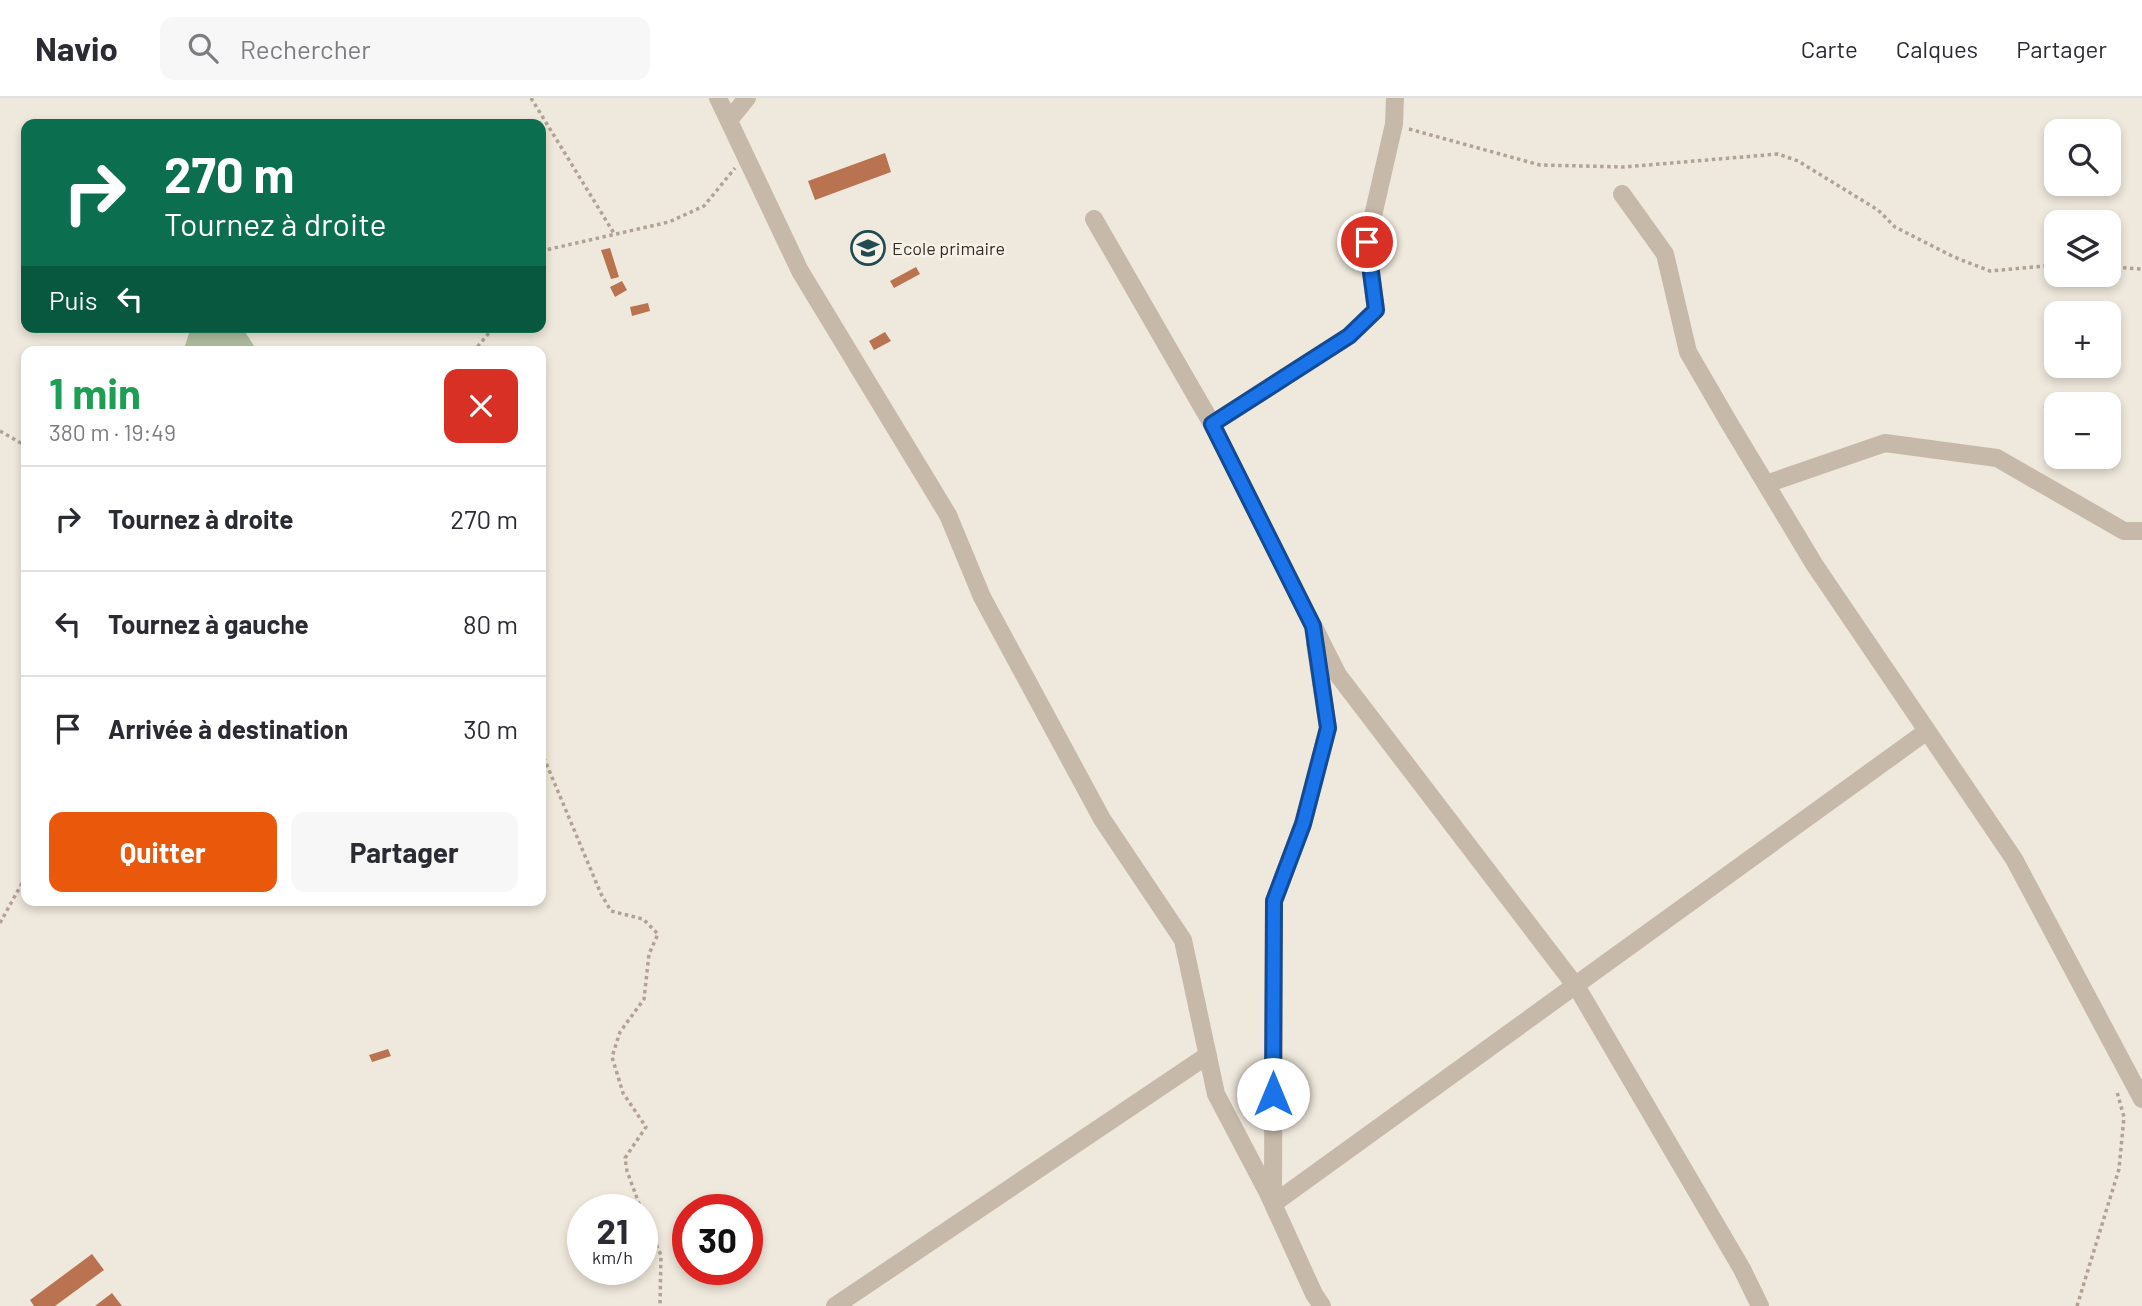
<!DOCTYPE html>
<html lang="fr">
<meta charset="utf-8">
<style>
body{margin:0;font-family:Barlow,sans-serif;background:#f7f7f7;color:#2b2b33;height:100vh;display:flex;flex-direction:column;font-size:26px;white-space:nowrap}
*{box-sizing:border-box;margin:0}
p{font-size:23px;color:#7c7c81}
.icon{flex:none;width:38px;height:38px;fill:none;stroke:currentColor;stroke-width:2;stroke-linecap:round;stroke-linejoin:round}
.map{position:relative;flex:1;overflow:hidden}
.side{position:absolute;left:21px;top:248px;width:525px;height:560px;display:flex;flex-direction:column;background:#fff;border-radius:14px;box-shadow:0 4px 10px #0003}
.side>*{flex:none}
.hud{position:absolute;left:21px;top:21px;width:525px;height:214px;border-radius:14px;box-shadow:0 4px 10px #0003;background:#0b6e4f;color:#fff;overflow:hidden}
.fabs{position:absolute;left:2044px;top:21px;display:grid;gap:14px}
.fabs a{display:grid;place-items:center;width:77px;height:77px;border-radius:14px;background:#fff;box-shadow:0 4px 10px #0003;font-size:35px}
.speed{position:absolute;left:567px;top:1096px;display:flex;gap:14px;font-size:35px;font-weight:700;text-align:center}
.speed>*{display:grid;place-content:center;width:91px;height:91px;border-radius:50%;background:#fff;box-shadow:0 4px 10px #0003;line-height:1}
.speed small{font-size:18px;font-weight:400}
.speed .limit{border:10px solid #d22;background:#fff;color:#111}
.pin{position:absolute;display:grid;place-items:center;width:60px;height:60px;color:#fff;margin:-30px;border:4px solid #fff;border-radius:50%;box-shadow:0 2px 7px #0007}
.me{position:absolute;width:77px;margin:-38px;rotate:0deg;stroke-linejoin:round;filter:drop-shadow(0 0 5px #0008)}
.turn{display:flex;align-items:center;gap:24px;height:147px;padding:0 28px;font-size:32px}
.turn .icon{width:91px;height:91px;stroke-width:2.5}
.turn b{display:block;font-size:49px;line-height:60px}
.then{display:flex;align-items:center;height:66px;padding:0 28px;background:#0003;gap:14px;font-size:26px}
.round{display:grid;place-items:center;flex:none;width:74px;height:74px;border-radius:14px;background:#f7f7f7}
.summary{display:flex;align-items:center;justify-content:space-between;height:119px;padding:0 28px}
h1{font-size:42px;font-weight:700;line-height:52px;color:#1e9e55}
.cta{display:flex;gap:14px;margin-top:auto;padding:14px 28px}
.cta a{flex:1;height:80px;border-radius:14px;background:#ea580c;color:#fff;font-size:28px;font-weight:700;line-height:80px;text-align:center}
.cta a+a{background:#f7f7f7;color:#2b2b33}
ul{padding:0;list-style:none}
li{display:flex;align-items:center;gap:21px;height:105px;padding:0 28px;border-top:2px solid #e1e1e2}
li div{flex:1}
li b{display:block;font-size:26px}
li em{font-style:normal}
header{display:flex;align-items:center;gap:42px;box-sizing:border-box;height:98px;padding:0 35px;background:#fff;border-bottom:2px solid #e1e1e2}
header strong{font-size:33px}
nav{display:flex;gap:38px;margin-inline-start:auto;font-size:24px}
.search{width:490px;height:63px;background:#f7f7f7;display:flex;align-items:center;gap:18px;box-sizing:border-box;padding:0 24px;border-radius:14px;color:#7c7c81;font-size:26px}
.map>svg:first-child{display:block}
.green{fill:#b0bc9e}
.building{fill:#b97350}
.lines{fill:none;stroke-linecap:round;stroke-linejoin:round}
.path{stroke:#b1a394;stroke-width:3.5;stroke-dasharray:3.5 3.5;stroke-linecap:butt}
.street{stroke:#c6b9a9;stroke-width:18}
.route-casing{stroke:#114b97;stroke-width:18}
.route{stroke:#1a73e8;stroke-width:12}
.labels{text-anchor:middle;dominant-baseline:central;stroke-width:5;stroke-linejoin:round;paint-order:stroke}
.poi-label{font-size:18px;fill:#342d28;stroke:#f7f2e8;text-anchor:start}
</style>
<header>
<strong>Navio</strong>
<div class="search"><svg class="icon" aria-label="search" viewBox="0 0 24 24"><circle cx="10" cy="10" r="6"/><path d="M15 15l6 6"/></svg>Rechercher</div>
<nav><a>Carte</a><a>Calques</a><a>Partager</a></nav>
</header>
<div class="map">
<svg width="2142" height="1208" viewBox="0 0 2142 1208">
<rect width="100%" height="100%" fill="#efe8dc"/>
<!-- green -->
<path class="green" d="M191 229H242L258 254H183Z"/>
<!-- building -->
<path class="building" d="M885 55 891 74 815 102 808 83Z
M610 150 619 179 611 181 601 152Z
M916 169 920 176 894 190 890 183Z
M622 183 627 192 615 199 610 189Z
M648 205 650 213 632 218 630 209Z
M885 234 891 243 874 252 869 243Z
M388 951 391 958 372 964 369 957Z
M92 1156 104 1172 55 1208H34L30 1202Z
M112 1195 122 1208H95Z"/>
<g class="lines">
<!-- path -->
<path class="path" d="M531 0 615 137
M1409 31 1540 67 1624 69 1778 56 1798 63 1878 112 1895 129 1954 159 1990 173 2056 167
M541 153 669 124 704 108 735 70
M2109 169 2142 171
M473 254 494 229
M0 333 26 348
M541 653 601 796 611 813 643 821 658 836 649 856 644 901 620 934 612 959 623 995 646 1029 625 1060 627 1073 641 1111
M0 825 26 778
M642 1115 661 1157 660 1208
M2077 1208 2119 1071 2124 1019 2117 994"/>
<!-- street -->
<path class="street" d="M718 0 800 173 948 417 982 499 1102 721 1183 842 1216 996 1268 1095 1314 1196 1322 1208
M729 22 747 0
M1622 96 1665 156 1688 254 1728 323 1814 466 2014 761 2142 1001
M1094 121 1212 326 1338 577 1578 891 1742 1171 1760 1208
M1212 326 1349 238 1376 212 1367 144 1394 26 1395 0
M1766 386 1885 345 1997 360 2124 433H2142
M1273 1103 1274 803 1303 726 1328 630 1315 545
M1273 1106 1927 633
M835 1208 1208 957"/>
</g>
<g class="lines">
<!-- route casing -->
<g class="route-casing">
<path id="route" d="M1273 996 1274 803 1303 726 1328 630 1313 528 1212 326 1349 238 1376 212 1367 144"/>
</g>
<!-- route -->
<use href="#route" class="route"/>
</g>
<!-- icons -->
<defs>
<g id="school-ring" transform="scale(1.75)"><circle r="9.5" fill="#f7f2e8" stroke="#224a51" stroke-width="1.5"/><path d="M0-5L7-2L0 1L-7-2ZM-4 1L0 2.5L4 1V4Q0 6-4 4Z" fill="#224a51"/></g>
</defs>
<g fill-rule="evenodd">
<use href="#school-ring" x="868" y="150"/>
</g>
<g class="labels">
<!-- poi labels -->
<g class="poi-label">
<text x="892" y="150">Ecole primaire</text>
</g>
</g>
</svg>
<div class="fabs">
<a><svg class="icon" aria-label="search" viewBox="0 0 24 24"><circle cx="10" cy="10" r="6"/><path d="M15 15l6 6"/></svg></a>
<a><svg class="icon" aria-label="layers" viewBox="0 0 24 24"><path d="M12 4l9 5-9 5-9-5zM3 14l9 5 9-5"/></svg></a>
<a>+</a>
<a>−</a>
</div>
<div class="speed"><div>21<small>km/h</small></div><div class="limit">30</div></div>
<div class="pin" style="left:1367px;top:144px;background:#d93025"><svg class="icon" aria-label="arrive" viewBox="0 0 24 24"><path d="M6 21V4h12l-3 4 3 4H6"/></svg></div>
<svg class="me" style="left:1273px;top:996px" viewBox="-20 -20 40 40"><circle r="19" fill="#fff"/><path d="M0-13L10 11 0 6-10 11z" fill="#1a73e8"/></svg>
<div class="hud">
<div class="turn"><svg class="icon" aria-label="right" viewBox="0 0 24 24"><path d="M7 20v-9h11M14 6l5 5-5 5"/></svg><div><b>270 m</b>Tournez à droite</div></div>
<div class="then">Puis<svg class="icon" aria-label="left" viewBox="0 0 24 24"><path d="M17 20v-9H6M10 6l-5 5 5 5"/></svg></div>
</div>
<section class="side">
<div class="summary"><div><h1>1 min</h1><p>380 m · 19:49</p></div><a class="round" style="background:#d93025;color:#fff"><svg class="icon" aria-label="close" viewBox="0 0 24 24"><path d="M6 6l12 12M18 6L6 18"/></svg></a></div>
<ul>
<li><svg class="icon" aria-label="right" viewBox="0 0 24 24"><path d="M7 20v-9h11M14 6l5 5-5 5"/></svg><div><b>Tournez à droite</b></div><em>270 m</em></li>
<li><svg class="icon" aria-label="left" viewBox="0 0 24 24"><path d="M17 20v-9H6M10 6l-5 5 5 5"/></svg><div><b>Tournez à gauche</b></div><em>80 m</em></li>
<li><svg class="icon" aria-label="arrive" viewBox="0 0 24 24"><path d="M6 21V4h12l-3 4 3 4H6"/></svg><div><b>Arrivée à destination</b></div><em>30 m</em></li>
</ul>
<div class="cta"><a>Quitter</a><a>Partager</a></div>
</section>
</div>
